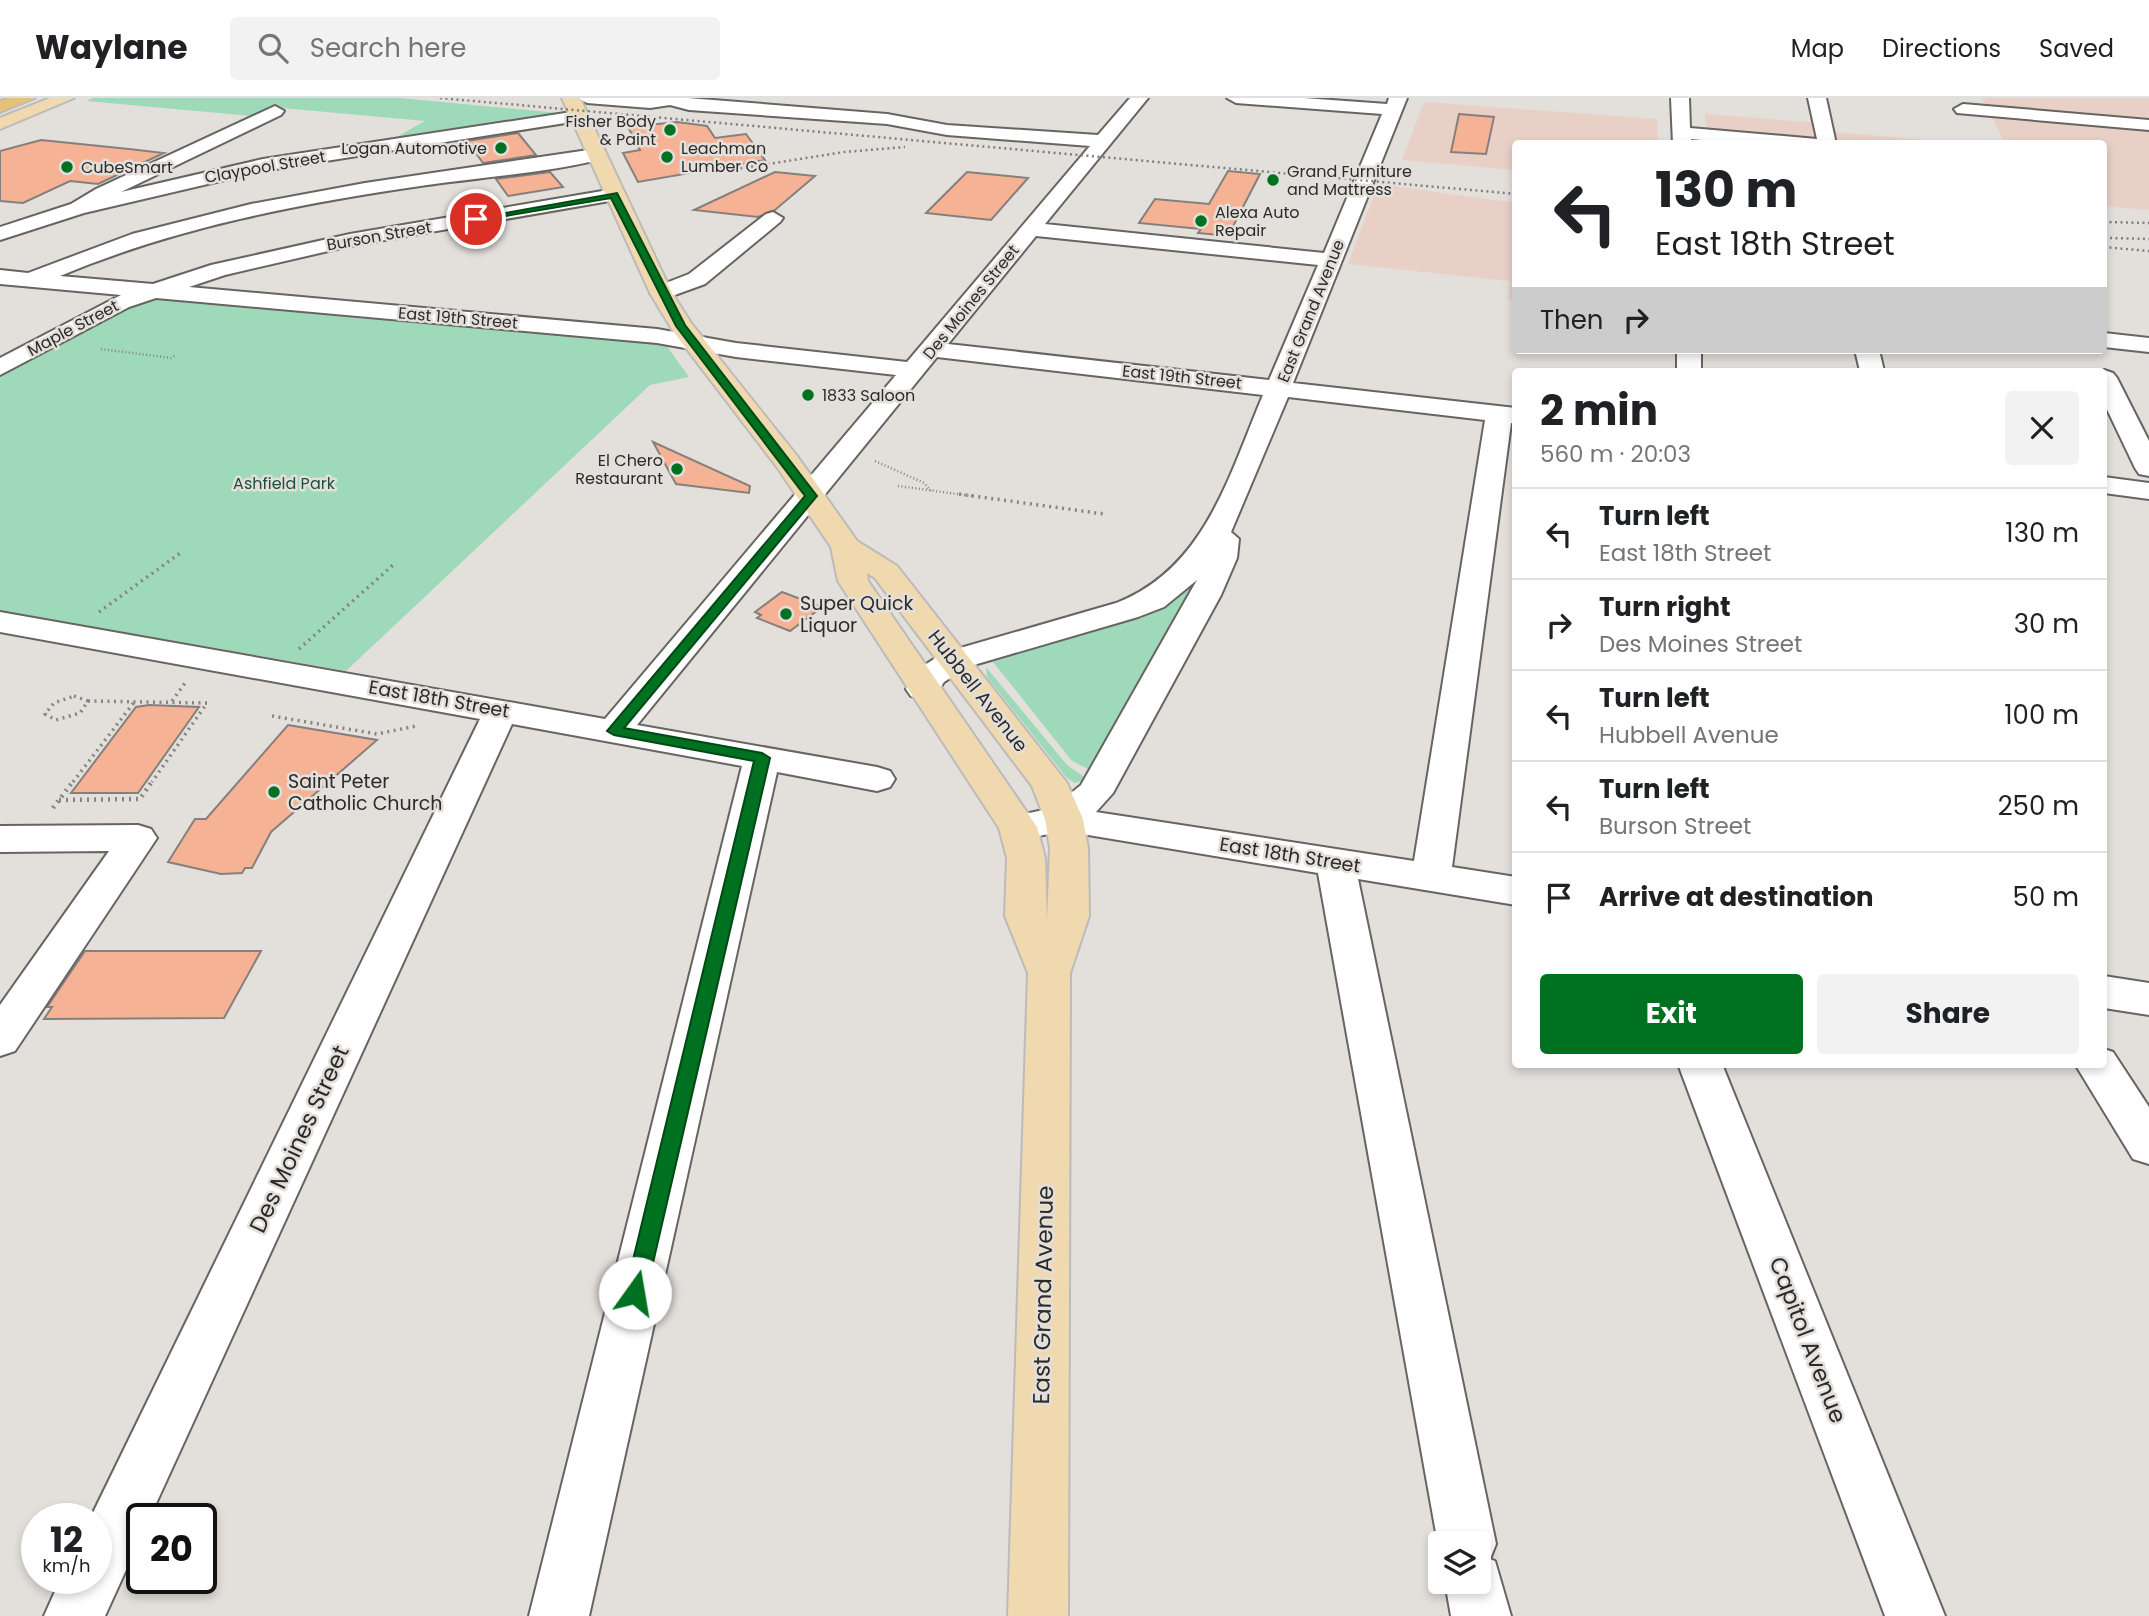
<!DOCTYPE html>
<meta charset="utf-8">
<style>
body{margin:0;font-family:Poppins,sans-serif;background:#f2f2f2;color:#202124;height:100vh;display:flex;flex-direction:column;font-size:26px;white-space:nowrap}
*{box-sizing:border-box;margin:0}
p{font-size:23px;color:#757577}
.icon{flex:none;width:38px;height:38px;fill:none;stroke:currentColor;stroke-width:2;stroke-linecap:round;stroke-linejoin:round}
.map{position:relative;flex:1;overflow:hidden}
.side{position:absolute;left:1512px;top:270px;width:595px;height:700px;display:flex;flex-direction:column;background:#fff;border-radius:7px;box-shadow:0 4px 10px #0003}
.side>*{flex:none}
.banner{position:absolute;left:1512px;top:42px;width:595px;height:214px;border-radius:7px;box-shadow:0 4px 10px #0003;background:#fff;color:#202124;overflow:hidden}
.fabs{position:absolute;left:1428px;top:1433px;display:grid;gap:14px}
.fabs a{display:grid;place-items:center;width:63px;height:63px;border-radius:7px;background:#fff;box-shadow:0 4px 10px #0003;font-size:35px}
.speed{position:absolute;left:21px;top:1405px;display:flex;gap:14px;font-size:35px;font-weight:700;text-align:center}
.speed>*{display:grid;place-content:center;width:91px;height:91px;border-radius:50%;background:#fff;box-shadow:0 4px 10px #0003;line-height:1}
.speed small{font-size:18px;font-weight:400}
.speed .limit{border:4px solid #111;border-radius:10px;background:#fff;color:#111}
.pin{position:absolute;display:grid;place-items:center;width:60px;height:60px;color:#fff;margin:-30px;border:4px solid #fff;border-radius:50%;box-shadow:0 2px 7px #0007}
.me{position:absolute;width:77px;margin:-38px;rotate:13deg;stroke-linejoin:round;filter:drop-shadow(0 0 5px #0008)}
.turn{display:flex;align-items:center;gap:24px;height:147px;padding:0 28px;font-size:32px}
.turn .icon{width:91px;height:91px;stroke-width:2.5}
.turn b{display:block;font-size:49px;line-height:60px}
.then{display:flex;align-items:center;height:66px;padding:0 28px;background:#0003;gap:14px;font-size:26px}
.round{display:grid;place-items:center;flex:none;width:74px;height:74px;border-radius:7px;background:#f2f2f2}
.head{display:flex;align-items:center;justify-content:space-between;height:119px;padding:0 28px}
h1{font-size:42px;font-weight:700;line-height:52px}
.cta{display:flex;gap:14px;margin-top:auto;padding:14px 28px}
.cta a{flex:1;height:80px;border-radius:7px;background:#007021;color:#fff;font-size:28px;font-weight:700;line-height:80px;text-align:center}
.cta a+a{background:#f2f2f2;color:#202124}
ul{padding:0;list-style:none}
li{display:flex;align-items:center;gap:21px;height:91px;padding:0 28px;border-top:2px solid #e0e0e0}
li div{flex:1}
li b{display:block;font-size:26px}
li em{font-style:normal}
header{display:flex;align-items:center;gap:42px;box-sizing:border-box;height:98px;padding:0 35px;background:#fff;border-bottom:2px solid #e0e0e0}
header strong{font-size:33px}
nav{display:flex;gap:38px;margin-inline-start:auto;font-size:24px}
.search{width:490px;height:63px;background:#f2f2f2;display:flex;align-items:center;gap:18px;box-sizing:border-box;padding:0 24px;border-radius:7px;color:#757577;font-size:26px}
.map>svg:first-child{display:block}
.industrial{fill:#e8d0c7}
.green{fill:#9edab9}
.building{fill:#f6b294;stroke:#85807e;stroke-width:2}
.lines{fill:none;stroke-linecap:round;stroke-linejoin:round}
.minor-casing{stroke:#676461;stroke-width:4}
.major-casing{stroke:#bbb;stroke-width:4}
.highway-casing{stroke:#bbb;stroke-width:4}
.path-far2{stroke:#868381;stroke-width:2.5;stroke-dasharray:1 2.5;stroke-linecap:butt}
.path-far1{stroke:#868381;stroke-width:3.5;stroke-dasharray:2 4.5;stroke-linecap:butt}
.path{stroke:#868381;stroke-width:4.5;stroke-dasharray:2 5;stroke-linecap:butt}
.minor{fill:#fff;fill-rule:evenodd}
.major{fill:#f1d9af;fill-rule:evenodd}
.highway{fill:#e8c079;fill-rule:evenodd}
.rail{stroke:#817f7d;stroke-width:2.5;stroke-dasharray:2 3.5;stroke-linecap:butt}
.route{fill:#007021;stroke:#004915;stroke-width:2}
.poi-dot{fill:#007021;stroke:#e3dfdb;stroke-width:2.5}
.labels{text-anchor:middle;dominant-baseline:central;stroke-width:5;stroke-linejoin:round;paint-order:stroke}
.far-poi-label{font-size:16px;fill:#2c2b2a;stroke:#e3dfdb;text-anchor:start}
.far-street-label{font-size:16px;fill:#2c2b2a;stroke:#e3dfdb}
.far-park-label{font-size:16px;fill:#195037;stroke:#e3dfdb}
.poi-label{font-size:19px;fill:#2c2b2a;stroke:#e3dfdb;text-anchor:start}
.street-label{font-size:19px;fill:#2c2b2a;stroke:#e3dfdb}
.near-street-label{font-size:23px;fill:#2c2b2a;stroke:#e3dfdb}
</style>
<header>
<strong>Waylane</strong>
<div class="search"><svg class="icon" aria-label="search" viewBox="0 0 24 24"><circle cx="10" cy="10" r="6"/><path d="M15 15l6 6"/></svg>Search here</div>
<nav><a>Map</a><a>Directions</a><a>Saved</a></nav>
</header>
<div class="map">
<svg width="2149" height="1518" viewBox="0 0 2149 1518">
<rect width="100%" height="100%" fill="#e3dfdb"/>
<!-- industrial -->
<path class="industrial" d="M1982 0H2149V112L2104 108V46L2005 45Z
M1424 4 1657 21 1658 45 1516 46 1515 72 1402 62Z
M1705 16 1833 26 1836 34 1955 45H1707Z
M1378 86 1515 105V201H1508L1510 183 1348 166Z"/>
<!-- green -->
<path class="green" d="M93 0H400L559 15 386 45 425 23 271 9 252 18 86 3Z
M158 200 656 243 666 247 689 279 650 287 346 573 0 513V277L116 213Z
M1211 460 1092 673 1072 663 993 564 1150 515 1183 495Z
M986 569 1067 667 1087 681 1075 685 1067 680 987 579Z"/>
<!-- building -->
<path class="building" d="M1459 16 1494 19 1486 56 1451 54Z
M677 24 707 28 715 40 746 36 765 62 638 84 623 55 640 52 628 29Z
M518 35 536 57 483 65 467 43Z
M41 42 129 51 164 55 98 86 70 83 23 105 0 103V53Z
M1228 73 1260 76 1228 138 1198 135 1201 131 1139 125 1155 101 1209 106Z
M550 74 563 89 508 98 496 81Z
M775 74 815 78 775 112 758 119 694 112Z
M967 74 1028 80 991 122 926 115Z
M653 344 750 388 749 395 676 386Z
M782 494 822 509 790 533 757 520 761 517 755 514Z
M149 607 199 609 138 695H71L136 609Z
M288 627 377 642 271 734 252 770H245L242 775 221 776 168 764 195 721H206Z
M85 853H261L224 920 44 921 52 909H47Z"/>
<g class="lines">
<!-- minor casing -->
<g class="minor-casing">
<path id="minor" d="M578 0H688L887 16 947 27 1098 37 1130 0H1148L1045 126 1324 155 1382 16 1236 5 1227 0H1304L1387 6 1389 0H1407L1293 285 1516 310V326L1511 325 1452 769 1516 779V807L1358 781 1496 1446 1490 1461 1495 1463 1511 1518H1451L1445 1484H1479V1446H1440V1451L1438 1446 1318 775 1064 733 1018 742 1005 738 999 729 1005 720 1053 710 1081 687 1197 482 1164 509 1138 519 967 569 944 584 935 598 923 601 911 598 906 591 919 571 943 555 1116 505C1205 471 1229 377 1263 297L937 259 637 627 877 669 890 673 895 681 890 689 877 693 777 674 589 1518H529L742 668 512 626 149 1421H142V1437L105 1518H44L61 1480H96V1421H90L480 621 0 534V514L605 621 896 277 736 259 657 245 156 200 129 209 0 277V260L121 197 0 186V172L28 175 132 136 251 106 365 85 595 51 602 53 604 57 602 61C545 75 485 79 427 87 302 105 177 129 60 178L153 186 211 167 350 136 614 91 621 93 624 97 621 101 350 148 225 177 189 189 657 231 736 245 907 264 1090 48 947 37 887 26 689 12 670 7 650 10 587 5ZM1036 138 1318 167 1269 282 948 246ZM1288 299 1485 322 1414 763 1096 714 1113 695 1221 497 1237 460 1239 441 1231 434Z
M1671 0H1689L1690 30 1817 41 1808 0H1826L1836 46H1742L1691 41V46H1673Z
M1963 6 2149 22V32L1957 15 1954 11Z
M275 8 284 13 281 17 121 94 263 61 578 13 587 18 578 23 263 73 84 115 0 142V129L71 106 96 91Z
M773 114 783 120 780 124 705 186 661 202 650 195 653 190 689 176 766 116Z
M2104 235 2149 240V254L2104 249Z
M1677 252H1701V273H1677Z
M1855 252H1879L1884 273H1860Z
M2104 272 2113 275 2117 280 2149 343V378L2139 376 2135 370 2104 305Z
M2104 379 2149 385V401L2104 395Z
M138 727 151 731 157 740 15 953 0 958V907L109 753 0 754V728Z
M2104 878 2149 885V917L2104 910Z
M2104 951 2113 954 2149 1009V1066L2133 1061 2075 966H2104Z
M1678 966H1722L1945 1518H1885Z"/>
</g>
<!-- major casing -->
<g class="major-casing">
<path id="major" d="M50 0H74L0 31V20Z
M562 0H580L672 195 691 225 797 358 857 443 897 468 1067 685 1083 721 1088 750 1089 818 1070 875 1068 1518H1008L1028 875 1005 818 1007 760 999 730 838 483 831 449 777 369 673 233 650 195ZM867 475 875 480 1032 688 1045 721 1050 750 1047 823 1045 760 1037 729 868 483Z"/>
</g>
<!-- highway casing -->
<g class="highway-casing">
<path id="highway" d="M9 0H35L0 14V3Z"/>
</g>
<!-- path-far2 -->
<path class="path-far2" d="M101 251 171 260 176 257
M875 363 924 385 931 393
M898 388 972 398"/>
<!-- path-far1 -->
<path class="path-far1" d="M959 396 1104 416
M99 514 183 453
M299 551 393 467
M74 598 88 603 80 615 56 622 45 616 54 605Z
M88 603 207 605 152 684
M172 603 185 585
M272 618 377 636 416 628
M73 684 135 603"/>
<!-- path -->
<path class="path" d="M59 702 140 701 153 682
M53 710 74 682"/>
<!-- minor -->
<use href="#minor" class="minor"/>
<!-- major -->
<use href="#major" class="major"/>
<!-- highway -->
<use href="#highway" class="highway"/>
<!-- rail -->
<path class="rail" d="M440 0 1516 96
M724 73 844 54 905 49
M2104 124 2149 125
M2110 140 2149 141
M2104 149 2149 153"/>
</g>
<!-- route -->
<path class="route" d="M617 95 685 227 817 398 624 630 762 655 770 660 646 1195 643 1201 635 1204 628 1201 625 1195 754 663 614 637 607 633 805 398 676 228 611 100 476 123 472 121Z"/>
<!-- markers -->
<g class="poi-dot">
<circle cx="670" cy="32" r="7"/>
<circle cx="501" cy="50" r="7"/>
<circle cx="667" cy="59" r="7"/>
<circle cx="67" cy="69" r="7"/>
<circle cx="1273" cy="82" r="7"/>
<circle cx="1201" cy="123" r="7"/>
<circle cx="808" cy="297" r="7"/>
<circle cx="677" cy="371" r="7"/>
<circle cx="786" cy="516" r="7"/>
<circle cx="274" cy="694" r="7"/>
</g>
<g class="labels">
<!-- far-poi labels -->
<g class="far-poi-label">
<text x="656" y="23" text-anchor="end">Fisher Body<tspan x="656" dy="18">&amp; Paint</tspan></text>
<text x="487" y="50" text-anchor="end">Logan Automotive</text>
<text x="681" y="50">Leachman<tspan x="681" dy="18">Lumber Co</tspan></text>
<text x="81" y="69">CubeSmart</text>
<text x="1287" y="73">Grand Furniture<tspan x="1287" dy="18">and Mattress</tspan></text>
<text x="1215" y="114">Alexa Auto<tspan x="1215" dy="18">Repair</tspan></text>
<text x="822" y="297">1833 Saloon</text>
<text x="663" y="362" text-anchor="end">El Chero<tspan x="663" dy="18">Restaurant</tspan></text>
</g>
<!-- far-street labels -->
<g class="far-street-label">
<text transform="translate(265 69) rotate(-10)">Claypool Street</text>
<text transform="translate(379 138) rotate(-10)">Burson Street</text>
<text transform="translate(971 204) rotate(-51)">Des Moines Street</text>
<text transform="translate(1311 213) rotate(-68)">East Grand Avenue</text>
<text transform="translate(458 220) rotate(5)">East 19th Street</text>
<text transform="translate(73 230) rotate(-28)">Maple Street</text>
<text transform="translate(1182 279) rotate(6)">East 19th Street</text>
</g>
<!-- far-park labels -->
<g class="far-park-label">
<text x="284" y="385">Ashfield Park</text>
</g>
<!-- poi labels -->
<g class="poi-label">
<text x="800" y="505">Super Quick<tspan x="800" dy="22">Liquor</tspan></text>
<text x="288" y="683">Saint Peter<tspan x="288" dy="22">Catholic Church</tspan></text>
</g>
<!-- street labels -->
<g class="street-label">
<text transform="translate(978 593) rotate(52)">Hubbell Avenue</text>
<text transform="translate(439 601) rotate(10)">East 18th Street</text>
<text transform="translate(1290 757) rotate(9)">East 18th Street</text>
</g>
<!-- near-street labels -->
<g class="near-street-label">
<text transform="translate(299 1041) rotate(-65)">Des Moines Street</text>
<text transform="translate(1043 1197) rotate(-89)">East Grand Avenue</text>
<text transform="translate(1808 1242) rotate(69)">Capitol Avenue</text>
</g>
</g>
</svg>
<div class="fabs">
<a><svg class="icon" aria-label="layers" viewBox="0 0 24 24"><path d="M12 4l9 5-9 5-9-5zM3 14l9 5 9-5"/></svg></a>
</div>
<div class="speed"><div>12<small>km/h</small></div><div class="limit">20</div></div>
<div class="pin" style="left:476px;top:121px;background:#d93025"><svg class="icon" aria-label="arrive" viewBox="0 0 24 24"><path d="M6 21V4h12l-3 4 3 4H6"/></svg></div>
<svg class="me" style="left:635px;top:1195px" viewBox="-20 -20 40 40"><circle r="19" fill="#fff"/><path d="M0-13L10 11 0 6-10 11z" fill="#007021"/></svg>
<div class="banner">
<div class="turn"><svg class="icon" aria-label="left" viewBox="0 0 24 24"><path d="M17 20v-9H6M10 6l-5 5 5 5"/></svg><div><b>130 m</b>East 18th Street</div></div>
<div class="then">Then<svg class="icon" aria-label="right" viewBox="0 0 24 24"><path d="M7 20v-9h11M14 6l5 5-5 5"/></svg></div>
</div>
<section class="side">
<div class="head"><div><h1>2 min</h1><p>560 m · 20:03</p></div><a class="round"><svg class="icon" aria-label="close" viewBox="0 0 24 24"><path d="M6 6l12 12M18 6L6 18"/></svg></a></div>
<ul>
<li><svg class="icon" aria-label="left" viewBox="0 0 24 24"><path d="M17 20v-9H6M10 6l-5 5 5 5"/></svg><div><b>Turn left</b><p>East 18th Street</p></div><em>130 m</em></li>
<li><svg class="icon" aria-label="right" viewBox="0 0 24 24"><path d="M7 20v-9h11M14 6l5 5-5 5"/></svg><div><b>Turn right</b><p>Des Moines Street</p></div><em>30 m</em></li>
<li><svg class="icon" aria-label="left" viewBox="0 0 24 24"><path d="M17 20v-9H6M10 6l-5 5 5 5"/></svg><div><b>Turn left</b><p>Hubbell Avenue</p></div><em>100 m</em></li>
<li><svg class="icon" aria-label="left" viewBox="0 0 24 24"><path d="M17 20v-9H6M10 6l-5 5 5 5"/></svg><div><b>Turn left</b><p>Burson Street</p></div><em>250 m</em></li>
<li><svg class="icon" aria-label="arrive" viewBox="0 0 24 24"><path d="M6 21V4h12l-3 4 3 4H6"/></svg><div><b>Arrive at destination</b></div><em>50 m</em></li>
</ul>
<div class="cta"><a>Exit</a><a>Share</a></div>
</section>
</div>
